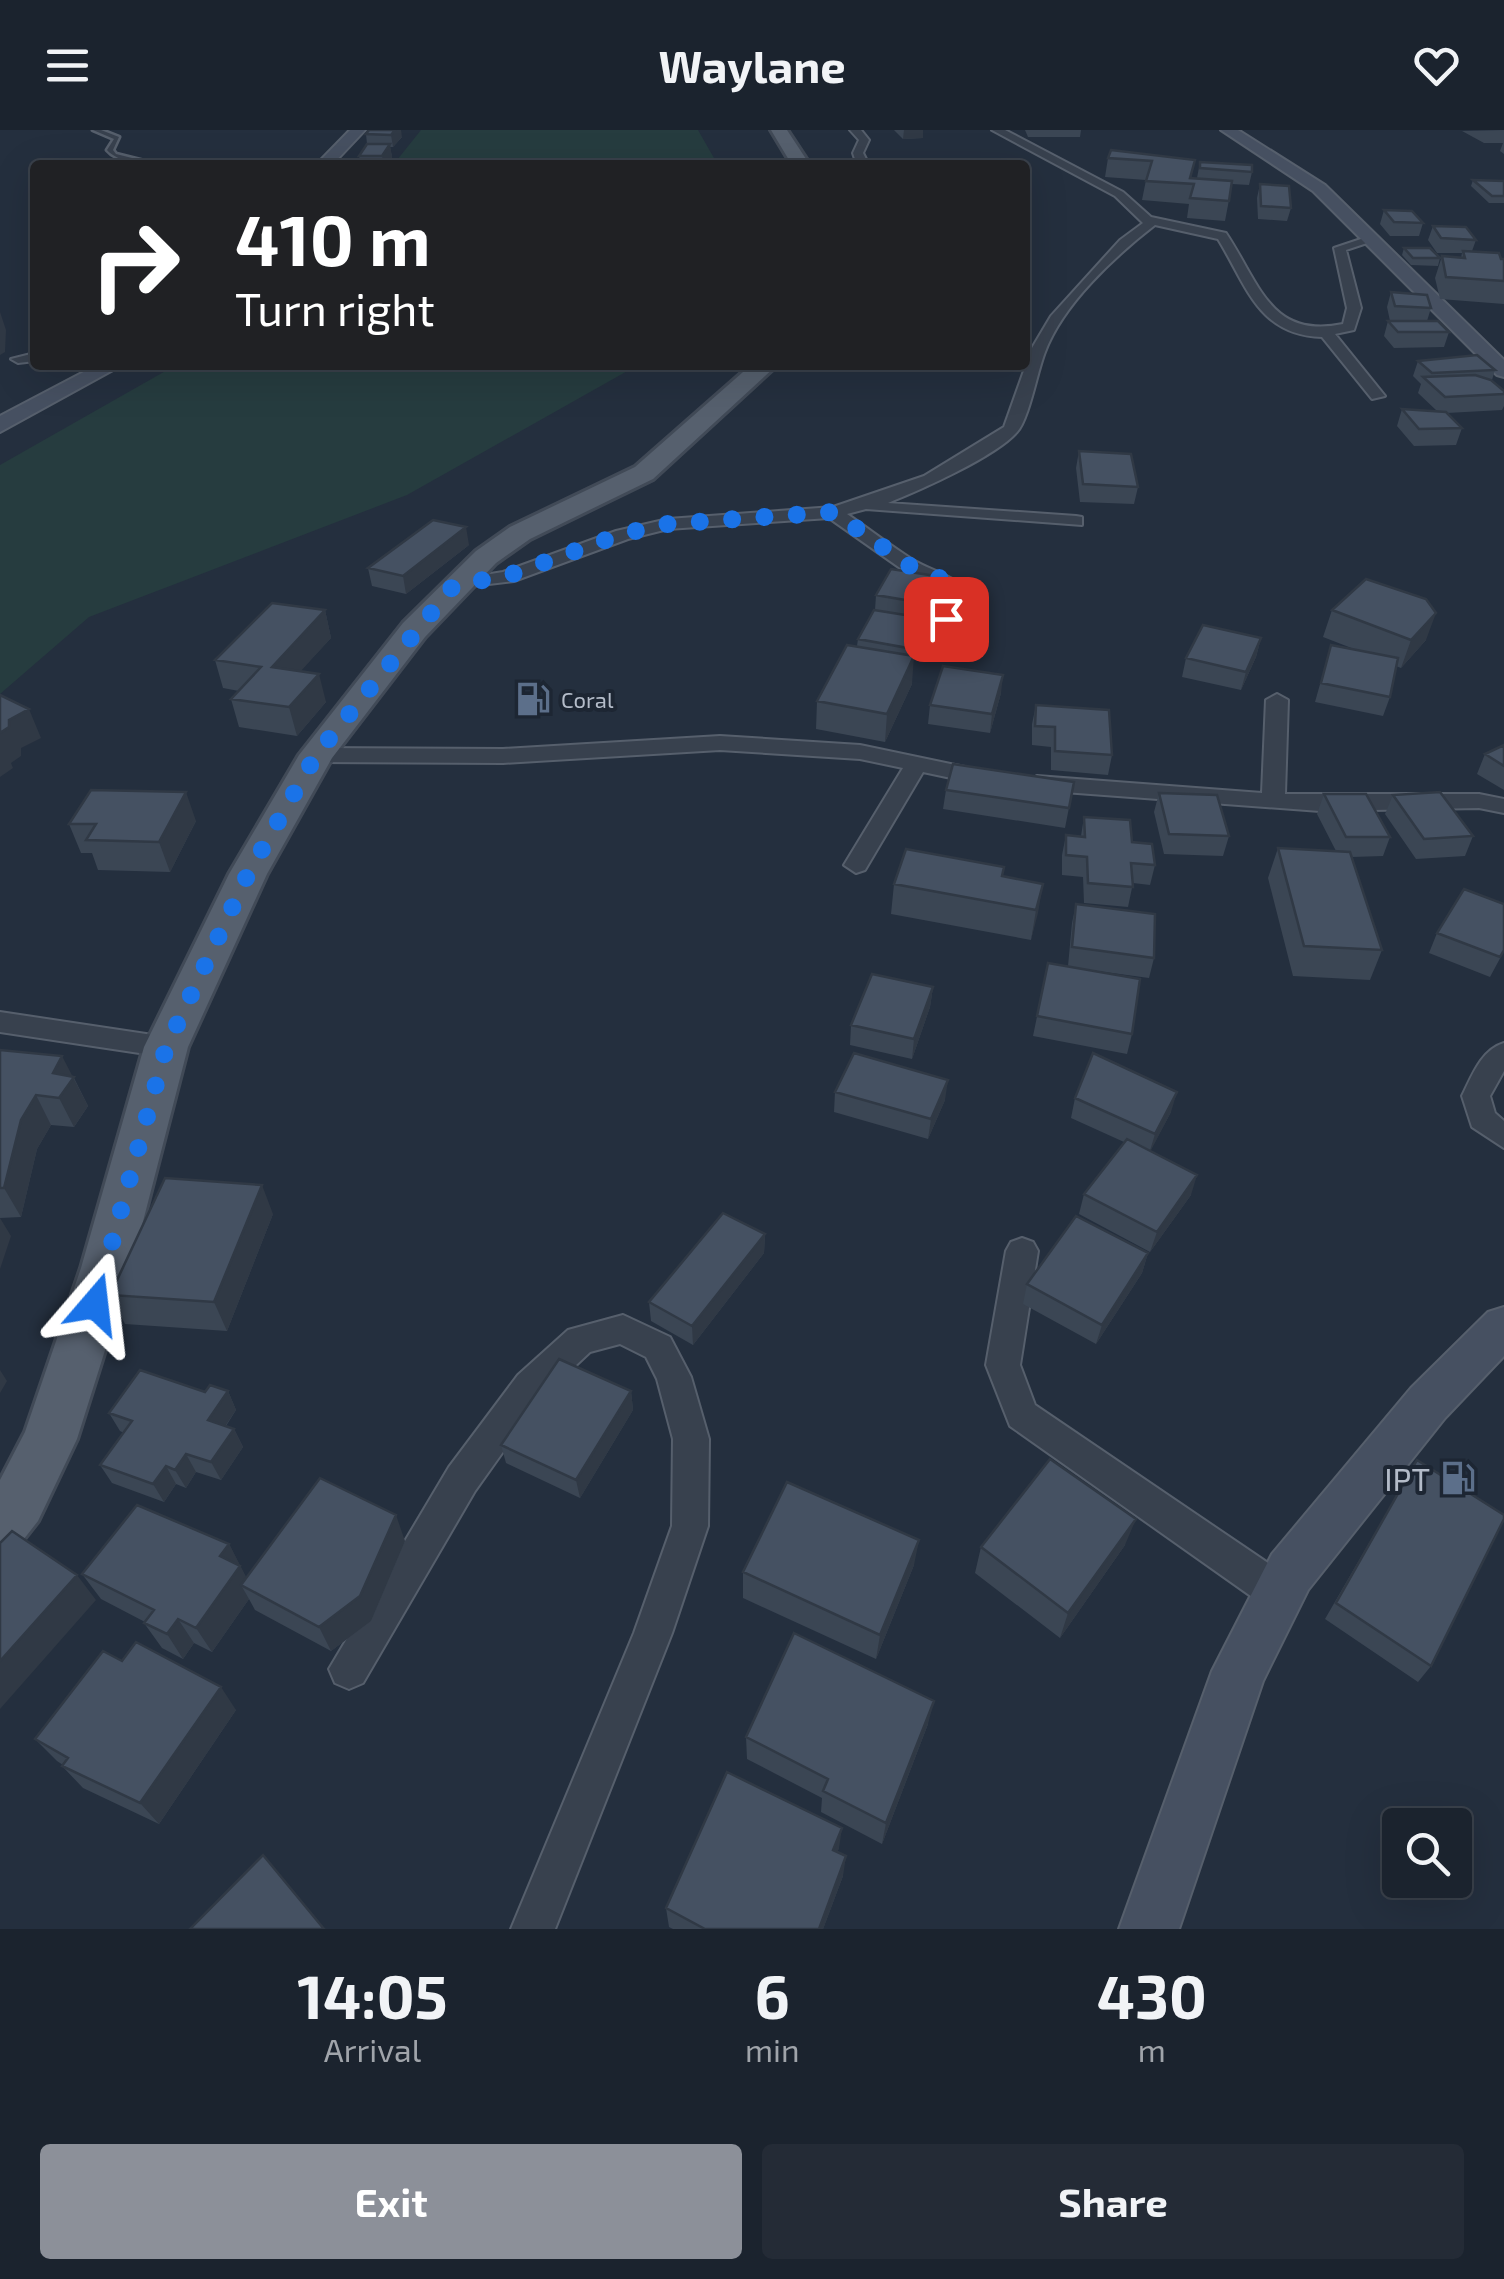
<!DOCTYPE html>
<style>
body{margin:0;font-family:"Exo 2",sans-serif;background:#242b36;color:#f1f3f6;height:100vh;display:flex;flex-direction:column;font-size:38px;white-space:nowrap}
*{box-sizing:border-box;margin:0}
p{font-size:32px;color:#a0a4aa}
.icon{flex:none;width:55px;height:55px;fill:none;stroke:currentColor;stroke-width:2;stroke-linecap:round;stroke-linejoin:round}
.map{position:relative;height:1799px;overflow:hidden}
.details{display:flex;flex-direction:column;background:#1b232e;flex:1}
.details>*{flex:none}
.hud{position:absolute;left:30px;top:30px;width:1000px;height:210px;border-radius:10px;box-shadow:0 10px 40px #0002,0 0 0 2px #39404a;background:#202124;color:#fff;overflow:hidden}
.tools{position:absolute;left:1382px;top:1678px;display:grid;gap:20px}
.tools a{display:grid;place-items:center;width:90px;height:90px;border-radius:10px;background:#1b232e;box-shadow:0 10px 40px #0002,0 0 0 2px #39404a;font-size:50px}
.pin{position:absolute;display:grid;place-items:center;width:85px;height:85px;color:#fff;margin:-42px;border-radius:20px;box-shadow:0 5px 15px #0006}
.me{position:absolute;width:110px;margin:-55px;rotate:17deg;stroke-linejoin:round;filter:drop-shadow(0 0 8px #0008)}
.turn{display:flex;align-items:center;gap:35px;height:210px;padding:0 40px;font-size:45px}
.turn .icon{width:130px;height:130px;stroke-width:2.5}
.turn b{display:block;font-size:70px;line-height:85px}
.eta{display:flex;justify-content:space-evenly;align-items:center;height:170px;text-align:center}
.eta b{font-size:60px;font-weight:700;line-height:70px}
.button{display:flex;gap:20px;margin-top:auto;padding:20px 40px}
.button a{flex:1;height:115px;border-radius:10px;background:#8c9099;color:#fff;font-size:40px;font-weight:700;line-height:115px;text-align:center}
.button a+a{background:#242b36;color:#f1f3f6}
header{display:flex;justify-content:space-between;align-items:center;height:130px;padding:0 40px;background:#1b232e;font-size:45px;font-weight:700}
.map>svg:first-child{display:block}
.green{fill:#263c3f}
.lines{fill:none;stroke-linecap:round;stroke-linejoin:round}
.lane-casing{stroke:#565f6c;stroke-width:5}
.street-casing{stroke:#565f6c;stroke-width:4}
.secondary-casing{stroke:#565f6c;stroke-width:4}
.primary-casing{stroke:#414a57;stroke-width:6}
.lane{fill:#38414e;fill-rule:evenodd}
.street{fill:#38414e;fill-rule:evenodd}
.secondary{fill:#465061;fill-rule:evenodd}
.primary{fill:#56606e;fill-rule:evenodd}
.wall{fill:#3b4654}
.shaded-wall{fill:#303945}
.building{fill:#455162;stroke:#303945;stroke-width:2.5}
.route{stroke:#1a73e8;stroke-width:18;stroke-dasharray:0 32.4}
.labels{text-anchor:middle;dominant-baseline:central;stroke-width:8;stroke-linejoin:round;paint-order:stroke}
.far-poi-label{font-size:22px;fill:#b4bcc9;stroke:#1d2633;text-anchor:start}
.near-poi-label{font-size:32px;fill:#b4bcc9;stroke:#1d2633;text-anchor:end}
</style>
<header><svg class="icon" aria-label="menu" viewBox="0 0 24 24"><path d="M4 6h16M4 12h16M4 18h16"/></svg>Waylane<svg class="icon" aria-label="heart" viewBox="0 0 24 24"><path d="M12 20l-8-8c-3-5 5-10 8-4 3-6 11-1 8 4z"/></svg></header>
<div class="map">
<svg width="1504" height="1799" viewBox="0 0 1504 1799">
<rect width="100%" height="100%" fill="#242f3e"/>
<!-- green -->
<path class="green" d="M421 0H698L718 35H393Z
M638 235 407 365 89 487 0 564V335L176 235Z"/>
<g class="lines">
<!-- lane casing -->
<g class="lane-casing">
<path id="lane" d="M93 0H101L119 7 113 20 116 24 160 35C144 35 117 32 107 20L114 9Z"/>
</g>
<!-- street casing -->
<g class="street-casing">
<path id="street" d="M850 0H861L869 10 863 23 869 35H857L853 23 859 10Z
M992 0H1005L1123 62 1151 87 1226 103C1260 154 1270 209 1343 194L1347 178 1334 118 1373 105V111L1346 120 1361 178 1354 200 1335 204 1385 266 1372 269 1322 207C1258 205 1247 156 1218 109L1155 95C1115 126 1063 174 1045 222 1037 242 1029 289 1017 302 995 327 920 360 888 373L1076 386 1082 387V395L866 379 847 384C869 399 891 416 913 430 936 443 956 446 974 467L953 493 936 489 953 467 942 456 903 440 829 388 668 399 628 409 514 451 447 459V451L503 442 616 401 668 389 833 377 924 346 1004 297 1032 218 1051 186 1120 110 1143 93 1115 66Z
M35 223V231L18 233 11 229Z
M69 235H101L111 240 104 244Z
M1277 564 1288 570 1285 664H1479L1504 669V683L1479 678 1320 681 1037 660 1026 653 1037 646 1262 663 1266 570Z
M720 606 860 615 984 641 995 648 984 655 923 642 865 740 856 743 844 735 903 638 860 629 720 620 503 633 316 632 305 625 316 618 503 619Z
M0 882 166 907 180 917 166 927 0 902Z
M1504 913V941L1490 966 1495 983 1504 991V1018L1472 997 1462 966C1472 946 1481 920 1504 913Z
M1022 1108 1033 1112 1038 1121 1020 1235 1035 1275 1293 1450 1298 1463 1293 1476 1279 1482 1265 1476 1010 1296 986 1235 1006 1121 1011 1112Z
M623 1185 670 1207 691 1247 709 1309 708 1396 672 1503 555 1799H511L634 1503 672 1396 673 1309 657 1249 646 1227 620 1214 590 1222 542 1267 475 1361 363 1553 349 1559 335 1553 329 1539 449 1337 518 1245 568 1200Z"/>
</g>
<!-- secondary casing -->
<g class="secondary-casing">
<path id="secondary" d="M350 0H365L332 35H316Z
M1221 0H1238L1325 55 1504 230V247L1497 245 1313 61Z
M97 235H122L0 302V286Z
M1504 1177V1226L1445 1288 1308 1460 1263 1551 1179 1799H1119L1212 1541 1272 1424 1411 1258 1488 1182Z"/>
</g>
<!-- primary casing -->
<g class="primary-casing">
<path id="primary" d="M771 0H787L810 35H792Z
M751 235H777L653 349 530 409 496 433 425 507 332 628 267 744 188 917 131 1138 77 1309 38 1391 20 1414 0 1422V1350L25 1302 81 1138 144 917 229 744 299 625 403 493 476 421 510 397 635 337Z"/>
</g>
<!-- lane -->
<use href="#lane" class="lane"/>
<!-- street -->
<use href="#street" class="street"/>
<!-- secondary -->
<use href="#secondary" class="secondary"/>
<!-- primary -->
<use href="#primary" class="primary"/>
</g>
<!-- wall -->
<path class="wall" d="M369 0 402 7 393 17H390L392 27 387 35H361L359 26 367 14 366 4Z
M894 0H923V8L903 9Z
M1025 0H1115H1081L1080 7H1028Z
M1504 0V24L1500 21 1503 13H1484L1462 1Z
M1108 28 1195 30 1191 48H1197L1200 32 1252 42 1249 55 1232 54 1225 91 1187 88 1189 74 1142 70 1146 50 1105 47Z
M1473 50 1504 51V73H1489L1471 56Z
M1260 54 1291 78 1287 91 1258 89 1257 68Z
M1384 80 1423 93 1419 106H1390L1380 94Z
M1433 96 1476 110 1472 121 1504 129V174L1440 169 1435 148 1442 126 1461 128 1462 123H1437L1428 110Z
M1404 118 1440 128 1438 136 1411 135 1402 125Z
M1391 162 1431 178 1427 191 1449 202 1444 217 1394 218 1384 206 1388 191H1390L1387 177Z
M1418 231 1495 240 1492 250 1504 261V276L1502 280 1447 283 1462 298 1456 315 1414 316 1397 296 1402 279 1437 281 1418 263 1421 254 1413 246Z
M1079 321 1138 357 1134 374 1080 372 1076 338Z
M469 415 406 464 372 456 368 438Z
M942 447 940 465 927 492 923 491 922 507 912 526V554L885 612 816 599 817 571 857 516 858 509 875 480 876 465Z
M325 480 331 508 300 541 326 572 297 606 239 597 231 569 239 561 223 558 215 530Z
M1332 480 1426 510 1401 538 1396 536 1390 567 1383 586 1315 572 1331 515 1354 519 1323 507Z
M1261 508 1256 527 1241 560 1182 547 1186 528Z
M1001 563 990 603 928 594 930 575Z
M1036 575 1112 625 1108 645 1051 640V617L1032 615V594Z
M1504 615V660L1477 644 1485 624Z
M1074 652 1065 698 943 679 946 660Z
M1159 663 1229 706 1223 726 1164 724 1154 682Z
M1324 664 1390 707 1383 726 1352 727 1382 820 1370 850 1293 846 1268 748 1278 718 1336 721 1317 684Z
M1393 665 1473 706 1465 726 1416 729 1385 684Z
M1084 687 1132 712 1155 735 1150 755 1133 753 1128 777 1084 773 1083 747 1062 745V725L1066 705 1081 706Z
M196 691 170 742 98 740 92 723H81L69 694Z
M1003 747 1043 754 1031 810 891 784 894 754Z
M1076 774 1154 828 1149 848 1090 840 1132 904 1127 924 1033 906 1048 833 1068 836 1072 793Z
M1437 803 1504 821 1490 847 1429 823Z
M933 857 930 877 912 929 850 915 851 895Z
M0 920 73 946 88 976 74 997 51 995 37 1019 21 1087 0 1088Z
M835 962 945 970 928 1009 834 982Z
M1075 968 1171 982 1150 1021 1191 1065 1150 1122 1079 1084 1084 1064 1124 1012 1071 988Z
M273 1084 227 1201 125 1194 110 1165Z
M765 1104 764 1123 693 1215 651 1191 649 1172Z
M1148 1123 1142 1143 1096 1214 1023 1174 1027 1154Z
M228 1261 236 1280 226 1296 234 1299 243 1317 221 1350 196 1342 186 1358 176 1354 164 1372 112 1353 100 1335 124 1303 120 1301 109 1283 205 1262Z
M631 1261 633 1280 580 1368 506 1333 501 1315Z
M1417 1330 1431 1536 1418 1552 1325 1489Z
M405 1411 371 1491 331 1521 255 1480 249 1469 212 1522 194 1513 183 1529 162 1518 144 1493 145 1492 101 1469 82 1444 229 1414 246 1448Z
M1125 1415 1060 1508 975 1443 981 1417Z
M914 1435 876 1529 743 1468V1442Z
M122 1531 236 1580 159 1694 83 1658 62 1636 63 1635 57 1631 35 1609Z
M928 1594 882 1714 821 1682 822 1668 747 1629 746 1607Z
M839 1718 837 1722 843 1746 823 1799H673L669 1797 666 1778Z"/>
<!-- shaded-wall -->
<path class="shaded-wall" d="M395 0H401L402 7 393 17 391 5Z
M904 0H923V8L903 9Z
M390 14 392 27 387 35H384L382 26Z
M0 182 6 200 5 222 0 225Z
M466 397 469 415 406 464 403 446Z
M942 447 940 465 927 492 929 474Z
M325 480 331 508 279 565 272 537Z
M1436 483 1426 510 1401 538 1411 510Z
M924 488 922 507 906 537 908 518Z
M1261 508 1256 527 1241 560 1246 542Z
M914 526 912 554 885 612 887 584Z
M319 544 326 572 297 606 289 577Z
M1003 545 1001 563 990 603 992 584Z
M29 579 41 608 21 618V626L11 633 13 638 0 647V603L9 590Z
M186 662 196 691 170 742 159 712Z
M1043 754 1038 783 1031 810 1036 780Z
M933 857 930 877 912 929 914 909Z
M62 926 88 976 74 997 59 968 53 943Z
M948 950 945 970 928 1009 931 989Z
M1177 962 1171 982 1149 1024 1155 1004Z
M36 965 51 995 37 1019 21 1087 4 1058 21 990Z
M1197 1045 1191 1065 1150 1122 1157 1102Z
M262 1055 273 1084 227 1201 214 1172Z
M0 1088 11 1106 0 1139Z
M765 1104 764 1123 693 1215 692 1196Z
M1148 1123 1142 1143 1096 1214 1102 1195Z
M0 1240 7 1251 0 1263Z
M228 1261 236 1280 217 1308 208 1290Z
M631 1261 633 1280 580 1368 576 1350Z
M234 1299 243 1317 221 1350 211 1332Z
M186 1324 196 1342 186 1358 175 1340Z
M166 1336 176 1354 164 1372 153 1354Z
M396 1385 405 1411 371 1491 331 1521 319 1497Z
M1136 1389 1125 1415 1060 1508 1068 1483Z
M919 1410 914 1435 876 1529 880 1505Z
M229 1414 254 1462 241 1455 249 1469 212 1522 196 1498 220 1426Z
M77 1445 96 1470 0 1579V1531Z
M178 1489 194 1513 183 1529 167 1504Z
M221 1557 236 1580 159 1694 140 1673Z
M934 1571 928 1594 882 1714 886 1693Z
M842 1698 839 1718 830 1740 833 1720Z
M846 1726 843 1746 823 1799H819Z"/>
<!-- building -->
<path class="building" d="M369 0H395L391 5 366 4Z
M367 14H390L382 26H359Z
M1111 20 1195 30 1190 48 1232 51 1229 71 1190 68 1194 54 1146 51 1152 31 1108 28Z
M1200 32 1252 35V42L1200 38Z
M1473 50 1504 51V66H1492Z
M1260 54 1289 56 1291 78 1261 76Z
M1384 80 1412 81 1423 93 1394 92Z
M1433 96 1466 97 1476 110 1441 108Z
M1404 118H1430L1440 128H1413Z
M1463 121 1499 123 1501 129H1504V151L1446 147 1442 126 1465 128Z
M1391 162 1427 165 1431 178 1395 176Z
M1388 191H1438L1449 202H1398Z
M1477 225 1495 240 1432 243 1418 231Z
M1475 245 1491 250 1504 261V264L1445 267 1423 247Z
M1402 279 1446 282 1462 298 1419 299Z
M1079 321 1131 324 1138 357 1083 354Z
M433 390 466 397 403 446 368 438Z
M891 439 942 447 929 474 876 465Z
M1366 449 1426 469 1436 483 1411 510 1332 480Z
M272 473 325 480 272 537 319 544 289 577 231 569 261 537 215 530Z
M874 480 924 488 908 518 858 509Z
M1203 495 1261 508 1246 542 1186 528Z
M847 515 914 526 887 584 817 571Z
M1331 515 1398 528 1390 567 1321 553Z
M943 536 1003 545 992 584 930 575Z
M0 565 29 579 9 590V597L0 603Z
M1036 575 1109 580 1112 625 1055 621V597L1035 596Z
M1504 615V636L1485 624Z
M953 634 1074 652 1069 678 946 660Z
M91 660 186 662 159 712 86 710 96 694H69Z
M1440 662 1473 706 1424 709 1393 665Z
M1159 663 1217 665 1229 706 1169 704Z
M1324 664H1366L1390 707H1346Z
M1084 687 1130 690 1132 712 1152 714 1155 735 1131 733 1133 757 1088 753 1087 727 1066 725V705L1085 707Z
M1278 718 1350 722 1382 820 1304 816Z
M906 719 1004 737 1002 746 1043 754 1036 780 894 754Z
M1464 759 1504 774V820L1500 827 1437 803Z
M1076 774 1155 784 1154 828 1072 817Z
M1048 833 1140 849 1132 904 1037 886Z
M872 844 933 857 914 909 851 895Z
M0 920 62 926 53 943 74 947 59 968 36 965 21 990 4 1058H0Z
M854 923 948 950 931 989 835 962Z
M1093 923 1177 962 1155 1004 1075 968Z
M1127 1009 1197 1045 1157 1102 1084 1064Z
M165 1048 262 1055 214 1172 110 1165Z
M723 1083 765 1104 692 1196 649 1172Z
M1076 1086 1148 1123 1102 1195 1027 1154Z
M559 1229 631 1261 576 1350 501 1315Z
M140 1240 205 1262 210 1255 228 1261 208 1290 234 1299 211 1332 186 1324 175 1340 166 1336 153 1354 100 1335 132 1291 109 1283Z
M1050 1329 1136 1389 1068 1483 981 1417Z
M1417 1330 1504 1385V1389L1431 1536 1336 1473Z
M320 1348 396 1385 360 1466 319 1497 241 1455Z
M787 1352 919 1410 880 1505 743 1442Z
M137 1375 229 1414 220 1426 240 1436 196 1498 178 1489 167 1504 144 1493 154 1480 82 1444Z
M12 1401 77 1445 0 1531V1413Z
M794 1503 934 1571 886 1693 823 1661 828 1649 746 1607Z
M136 1512 221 1557 140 1673 62 1636 68 1628 35 1609 103 1521 122 1531Z
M727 1642 842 1698 833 1720 846 1726 819 1799H705L666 1778Z
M263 1725 324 1799H190Z"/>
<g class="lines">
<!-- route -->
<path class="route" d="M95 1174 166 918 248 744 316 625 454 455 507 446 622 404 668 394 833 382 910 436 949 452 964 467 946 489"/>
</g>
<!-- icons -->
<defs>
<g id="fuel-bare" transform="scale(2.7)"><path d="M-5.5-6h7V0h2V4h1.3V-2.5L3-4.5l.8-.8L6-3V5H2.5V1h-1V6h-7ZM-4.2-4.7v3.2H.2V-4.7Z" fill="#5c6f8a" stroke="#1d2633" stroke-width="2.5" paint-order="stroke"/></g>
</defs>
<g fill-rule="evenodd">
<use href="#fuel-bare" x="533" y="569"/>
<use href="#fuel-bare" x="1458" y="1348"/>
</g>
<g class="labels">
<!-- far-poi labels -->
<g class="far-poi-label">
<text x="561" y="569">Coral</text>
</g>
<!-- near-poi labels -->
<g class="near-poi-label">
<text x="1430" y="1348">IPT</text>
</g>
</g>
</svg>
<div class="tools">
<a><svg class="icon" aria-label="search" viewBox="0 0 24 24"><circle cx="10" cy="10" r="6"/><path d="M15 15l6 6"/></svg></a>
</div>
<div class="pin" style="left:946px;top:489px;background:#d93025"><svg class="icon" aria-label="arrive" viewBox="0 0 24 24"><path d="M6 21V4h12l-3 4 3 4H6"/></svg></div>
<svg class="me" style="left:95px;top:1174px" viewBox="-20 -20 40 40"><path d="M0-17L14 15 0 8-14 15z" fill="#1a73e8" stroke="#fff" stroke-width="4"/></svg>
<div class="hud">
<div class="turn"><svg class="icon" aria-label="right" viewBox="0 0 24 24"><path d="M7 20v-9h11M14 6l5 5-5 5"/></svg><div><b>410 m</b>Turn right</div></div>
</div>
</div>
<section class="details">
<div class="eta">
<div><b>14:05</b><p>Arrival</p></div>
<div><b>6</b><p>min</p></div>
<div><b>430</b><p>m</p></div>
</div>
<div class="button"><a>Exit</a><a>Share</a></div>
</section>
